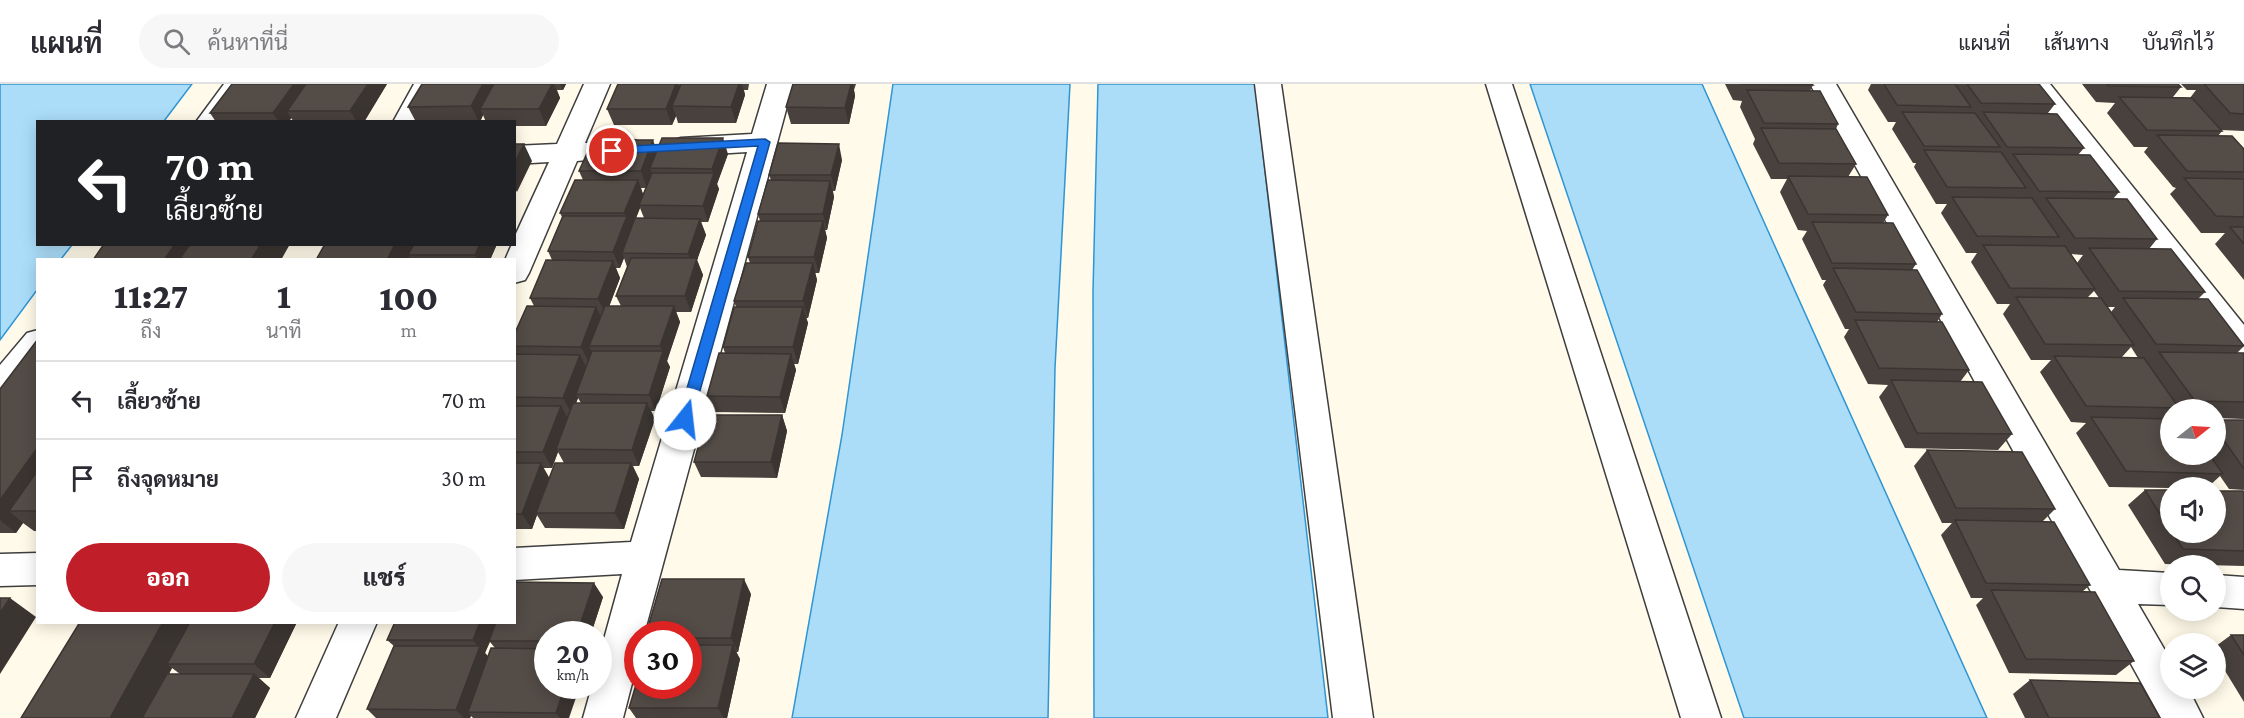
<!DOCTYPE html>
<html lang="th">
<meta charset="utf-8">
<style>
body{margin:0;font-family:"Crimson Pro",Sarabun,serif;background:#f7f7f7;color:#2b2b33;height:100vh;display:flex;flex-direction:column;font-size:22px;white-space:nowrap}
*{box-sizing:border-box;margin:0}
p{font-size:20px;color:#7c7c81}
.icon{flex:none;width:33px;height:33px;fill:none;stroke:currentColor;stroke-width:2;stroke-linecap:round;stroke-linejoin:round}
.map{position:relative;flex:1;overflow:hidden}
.details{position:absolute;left:36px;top:174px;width:480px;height:366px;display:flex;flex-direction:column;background:#fff;border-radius:0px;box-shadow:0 3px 15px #0003}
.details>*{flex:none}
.banner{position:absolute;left:36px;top:36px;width:480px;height:126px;border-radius:0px;box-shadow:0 3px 15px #0003;background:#202124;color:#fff;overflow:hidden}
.needle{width:39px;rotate:72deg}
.buttons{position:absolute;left:2160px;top:315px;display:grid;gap:12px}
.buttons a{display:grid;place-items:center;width:66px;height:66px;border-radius:50%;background:#fff;box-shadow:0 3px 15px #0003;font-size:30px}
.speed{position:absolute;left:534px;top:537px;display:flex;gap:12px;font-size:30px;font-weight:700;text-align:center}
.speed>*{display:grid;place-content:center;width:78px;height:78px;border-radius:50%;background:#fff;box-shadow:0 3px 15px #0003;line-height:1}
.speed small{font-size:15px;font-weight:400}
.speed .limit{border:9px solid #d22;background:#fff;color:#111}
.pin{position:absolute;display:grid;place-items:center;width:51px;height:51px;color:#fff;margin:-26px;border:3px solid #fff;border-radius:50%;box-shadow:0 2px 6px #0007}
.me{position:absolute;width:66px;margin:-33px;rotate:16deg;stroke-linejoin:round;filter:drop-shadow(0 0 4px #0008)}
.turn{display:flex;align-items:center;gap:21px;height:126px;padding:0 30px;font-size:27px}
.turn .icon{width:78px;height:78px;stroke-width:2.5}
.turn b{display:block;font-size:42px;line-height:51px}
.eta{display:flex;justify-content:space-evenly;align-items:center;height:102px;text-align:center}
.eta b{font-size:36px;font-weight:800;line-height:42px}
.action{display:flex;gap:12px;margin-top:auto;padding:12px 30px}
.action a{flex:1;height:69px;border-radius:36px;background:#c01e29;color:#fff;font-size:24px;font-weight:800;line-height:69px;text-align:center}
.action a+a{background:#f7f7f7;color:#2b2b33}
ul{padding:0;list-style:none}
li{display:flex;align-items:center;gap:18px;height:78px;padding:0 30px;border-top:2px solid #e1e1e2}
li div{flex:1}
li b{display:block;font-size:22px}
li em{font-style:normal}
header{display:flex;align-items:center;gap:36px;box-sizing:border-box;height:84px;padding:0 30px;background:#fff;border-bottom:2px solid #e1e1e2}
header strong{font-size:28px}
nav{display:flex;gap:33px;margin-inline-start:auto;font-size:21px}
.search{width:420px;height:54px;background:#f7f7f7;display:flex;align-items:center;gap:15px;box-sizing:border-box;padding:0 21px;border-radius:33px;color:#7c7c81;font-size:22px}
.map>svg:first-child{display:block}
.water{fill:#abddf9;stroke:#2f95d3;stroke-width:1.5}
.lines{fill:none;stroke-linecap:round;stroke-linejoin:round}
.minor-casing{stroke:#3e3e3e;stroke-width:3}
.minor{fill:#fff;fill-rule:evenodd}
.wall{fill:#48413d;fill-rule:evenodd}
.shaded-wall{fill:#3b3532}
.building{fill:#544c47;stroke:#3b3532;stroke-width:1.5}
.route{fill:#1a73e8;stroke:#114b97;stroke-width:1.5}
</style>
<header>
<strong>แผนที่</strong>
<div class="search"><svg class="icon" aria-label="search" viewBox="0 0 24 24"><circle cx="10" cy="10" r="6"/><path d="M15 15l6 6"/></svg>ค้นหาที่นี่</div>
<nav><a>แผนที่</a><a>เส้นทาง</a><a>บันทึกไว้</a></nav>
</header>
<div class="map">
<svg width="2244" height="634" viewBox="0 0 2244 634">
<rect width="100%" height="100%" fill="#fffae9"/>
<!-- water -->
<path class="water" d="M0 0H192L164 37 38 38V160L72 161 61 175 38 176 37 206 0 256Z
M893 0H1070L1055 284 1048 634H792L842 351Z
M1098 0H1255L1328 634H1094L1093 208Z
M1530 0H1702L1987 634H1744Z"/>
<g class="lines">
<!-- minor casing -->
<g class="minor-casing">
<path id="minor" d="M224 0H250L223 38H196Z
M414 0H440L420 38H393Z
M584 0H610L585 59 633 56 643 59 647 65 643 71 577 77 529 189 525 196 514 199V176H505L512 160H514V154L549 78 514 80V62L557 60Z
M767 0H793L644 550H638V576L623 634H583L592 602H598V577L622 490 514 496V464L631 458 747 68 681 72 671 69 667 63 671 57 681 54 752 50Z
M1255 0H1281L1373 634H1333Z
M1486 0H1512L1721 634H1681Z
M1810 0H1836L2119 486 2170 489V521L2138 520 2170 575V604H2188L2203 634H2161Z
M2023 0H2050L2244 241V275L2233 271Z
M38 246V280L12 313 0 316V281L27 249Z
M38 469V501L0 502V470Z
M2216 491 2244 493V525L2216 523Z
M339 538H377L336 634H296Z"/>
</g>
<!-- minor -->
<use href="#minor" class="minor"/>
</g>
<!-- wall -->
<path class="wall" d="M387 0 364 38H294L291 34 289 38H216L210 29Z
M422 0H566L563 6H557L560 14 546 42H514V38H486L483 31 480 38H416L408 23Z
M618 0H749L748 6H744L745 11 736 39H678L676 32 672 41H614L607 25Z
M793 0H856L854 6 855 12 849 40H791L786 23Z
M1725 0H1812L1813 1 1810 7 1838 40 1836 45 1856 80 1848 93 1888 131 1883 139 1916 180 1912 186 1942 230 1937 238 1969 286 1960 298 2012 350 1998 366 1905 364 1879 313 1888 301 1868 300 1844 253 1849 245H1845L1823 201 1826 196H1822L1802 155 1807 147 1798 146 1780 108 1787 95H1771L1753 60 1755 55 1740 23 1742 17 1733 16Z
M1871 0H1967L2055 20 2048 29 2084 64 2078 71 2119 108 2113 115 2157 155 2149 165 2205 208 2198 215 2244 261V262L2237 269H2244V335L2216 334V326H2170V332L2168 335 2170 370H2216V336H2244V406L2229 405 2220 392 2207 404H2170L2109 403 2076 349 2086 339 2071 338 2040 288 2051 276H2031L2003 230 2010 220H1997L1971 178 1977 169H1966L1941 129 1947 120H1936L1914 83 1916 79H1913L1892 45 1896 38H1888L1868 6ZM2071 170 2083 171 2077 179ZM2094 207 2099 214H2087ZM2107 223H2115L2111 228ZM2131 263 2138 274 2122 273Z
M2082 0H2178L2181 3 2173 13 2190 14 2196 6H2187L2181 0H2244V47L2221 46 2222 47 2218 52 2244 65V196L2215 160 2225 149H2201L2170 110 2176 104 2173 103 2144 68 2148 63H2134L2107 29 2115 19 2096 18Z
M657 66 728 70 717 100 719 105 708 138H701L706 151 697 176 703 191 691 228H676L680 238 667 277 670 283 656 327H651L655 335 639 382H633L639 395 624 445 545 444 537 431 532 445H514V251L534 222 530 214 552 176 548 167 562 133 560 129 583 96 579 87ZM641 104H646L643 110ZM640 124 644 134H636ZM624 174 627 183 616 212 621 222H609L620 194 616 184H620ZM578 314 581 319H576ZM558 368 564 379 549 394 543 384H552Z
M842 76 835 107H833L834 113 827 146H825L827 154 819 189H815L817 196 808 234H806L808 239 798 280H794L796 286 785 329 713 328 707 312 725 269 723 263 736 223 734 217 750 179 748 173 760 137 758 130 771 96 769 91Z
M497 160 490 176H316Z
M38 255V447H34L23 439 16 449H0V305Z
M782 331 787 347 777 394 701 393 694 378Z
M1927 366 2055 425 2043 437 2090 501 2082 508 2134 577 2116 591 2009 589 1976 521 1983 514H1971L1941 451 1952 439H1942L1914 382Z
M2145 406H2170V448H2216L2244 408V482L2165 480 2128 421Z
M751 510 738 568H736L740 575 727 634H636L629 624 688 602V550Z
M603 513 591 550H548V602L569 634H473L471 632 470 634H376L367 625 394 562 387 556ZM490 558 495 564 488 572 485 569Z
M80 538H297L270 594H259L270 604 255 634H21ZM172 584 180 590H169Z
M2231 551H2244V618L2216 572V562Z
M2030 596 2160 634H2025L2013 610Z"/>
<!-- shaded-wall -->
<path class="shaded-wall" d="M294 0H315L287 27 291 34 289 38H279L273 29Z
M368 0H387L364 38H357L350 27Z
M483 0H499L480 25 483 31 480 38H479L471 22Z
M552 0H554L560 14 546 42 539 25Z
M560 0H566L563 6Z
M676 0H678L683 13 672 22 676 32 672 41 666 25Z
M739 0H742L745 11 736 39 731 23Z
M851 0H853L855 12 849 40 845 24Z
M723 54 728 70 717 100 719 105 708 138 703 122 713 90 712 85Z
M653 56 659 72 650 84 652 90 647 104 641 87Z
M524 60 532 77 517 108 514 103V80Z
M839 60 842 76 835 107 831 91Z
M638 96 644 113 639 121 640 124 622 169 624 174 620 184 613 168 627 134 624 129Z
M830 97 834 113 827 146 823 130Z
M700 135 706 151 697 176 703 191 691 228 685 212 694 184 688 170Z
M823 137 827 154 819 189 814 173Z
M175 160H207L197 176H164Z
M261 160H290L281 176H251Z
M395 160H420L408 171 411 176H387Z
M480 160H497L490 176H477L475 171Z
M613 177 620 194 606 231 598 215Z
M813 179 817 196 808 234 803 217Z
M674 222 680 238 667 277 670 283 656 327 649 311 663 269 660 262Z
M596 223 604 239 589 262 592 269 589 279 581 263Z
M803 223 808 239 798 280 793 263Z
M791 270 796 286 785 329 780 313Z
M580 271 588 287 576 310 578 314 572 330 563 314Z
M647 319 655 335 639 382 632 366Z
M561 322 570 338 556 365 558 368 552 384 543 368Z
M782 331 787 347 777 394 771 378Z
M38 363V418L9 427 23 439 16 449 0 436V416Z
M541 379 550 395 536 429 537 431 532 445 522 430Z
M631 379 639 395 624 445 615 429Z
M744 495 751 510 738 568 731 554Z
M594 499 603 513 591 550H577Z
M10 514 36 533 0 590V529Z
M163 538H196L167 580 172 584 145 634H110Z
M275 538H297L270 594 254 580Z
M480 538H497L485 569 491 576 468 628 471 632 470 634H464L456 626 479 564 473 556Z
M733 561 740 575 727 634H724L718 624Z
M254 590 270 604 255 634H232Z
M565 602H580L569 634H560L556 629Z"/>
<!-- building -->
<path class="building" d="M232 0H294L273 29H210Z
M306 0H368L350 27H287Z
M422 0H483L471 22 408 23Z
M494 0H552L539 25H480Z
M618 0H676L666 25H607Z
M681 0H739L731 23 672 22Z
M793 0H851L845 24 786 23Z
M1741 0H1812L1813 1Z
M1884 0H1955L1971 23 1897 21Z
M1967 0H2039L2055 20 1981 19Z
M2107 0H2178L2181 3 2108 2Z
M2204 0H2244V30L2230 29Z
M1747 6 1820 7 1838 40 1764 39Z
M2119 13 2192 14 2222 47 2147 46Z
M1902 28 1975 29 2000 63 1924 62Z
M1983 28 2057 30 2084 64 2007 63Z
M1761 44 1836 45 1856 80 1779 79Z
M2157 51 2232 52 2244 65V88L2187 87Z
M662 54H723L712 85 650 84Z
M593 56H653L641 87H579Z
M778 59 839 60 831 91H769Z
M514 60H524L514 80Z
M1924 66 2001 68 2026 104 1947 103Z
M2013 70 2090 71 2119 108 2039 107Z
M652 89H714L703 122 639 121Z
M1788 92 1867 93 1888 131 1808 130Z
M2184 94 2244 95V133L2216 132Z
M575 96H638L624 129H560Z
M768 96 830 97 823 130H758Z
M1952 113 2032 114 2059 153 1977 152Z
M2046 114 2127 115 2157 155 2075 154Z
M563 132H627L613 168 548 167Z
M635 134 700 135 688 170 622 169Z
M758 137H823L814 173H748Z
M1812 138 1893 139 1916 180 1832 179Z
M2230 143H2244V160Z
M104 160H175L164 176H93Z
M190 160H261L251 176H179Z
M325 160H395L387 176H316Z
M414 160H480L475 171H408Z
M1983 161 2065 162 2095 205 2010 204Z
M2089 164 2171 165 2205 208 2119 207Z
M631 174H697L685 212H616Z
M546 176 613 177 598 215 530 214Z
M746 179H813L803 217H734Z
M1833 184 1917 186 1942 230 1856 228Z
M2016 213 2101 214 2134 261 2045 260Z
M2123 214 2208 215 2244 262 2156 260Z
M527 222 596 223 581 263 514 262V251Z
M605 222H674L660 262H589Z
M734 223H803L793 263H723Z
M1855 236 1942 238 1969 286 1879 284Z
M38 255V363L0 416V305Z
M592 267H663L649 311 576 310Z
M2159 268 2244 269V318L2195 317Z
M719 269 791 270 780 313 707 312Z
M514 270 580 271 563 314 514 313Z
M2054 272 2144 274 2179 324 2086 322Z
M1891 296 1982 298 2012 350 1917 349Z
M573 319H647L632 366 556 365Z
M514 322H561L543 368H514Z
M707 331H782L771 378H694Z
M2091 333 2170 335V370H2209L2223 390 2126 387Z
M2216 336H2244V385L2216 345Z
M1927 366 2022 368 2055 425 1956 424Z
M514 379H541L522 430H514Z
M555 379H631L615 429H536Z
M38 386V427H9Z
M2145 406H2170V446Z
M2216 407H2243L2244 408V467L2183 465 2172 448H2216Z
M1955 436 2054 438 2090 501 1986 499Z
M662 495H744L731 554H688V550H646Z
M514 498 594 499 577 550H548V557H489L496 538H514Z
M1991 506 2095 508 2134 577 2026 575Z
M0 514H10L0 529Z
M80 538H163L110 634H21Z
M190 538H275L254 580H167Z
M395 538H480L473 556H387Z
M2231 551H2244V571Z
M688 561H733L718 624H629L638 594V602H688Z
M394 562H480L456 626 367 625Z
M491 564 548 565V602H565L556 629 468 628Z
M167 590H254L232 634H142Z
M2030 596 2140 599 2160 634H2049Z"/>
<!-- route -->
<path class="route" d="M765 55 770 58 692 335 685 340 678 335 758 62 612 70 606 67 612 63Z"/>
</svg>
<div class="buttons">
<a><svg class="needle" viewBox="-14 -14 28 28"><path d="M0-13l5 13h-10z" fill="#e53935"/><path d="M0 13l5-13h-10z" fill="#7c7c81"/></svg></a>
<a><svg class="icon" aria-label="sound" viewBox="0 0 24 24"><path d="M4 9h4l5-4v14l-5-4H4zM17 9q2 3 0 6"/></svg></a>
<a><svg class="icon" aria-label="search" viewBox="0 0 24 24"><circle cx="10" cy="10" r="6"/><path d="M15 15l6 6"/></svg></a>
<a><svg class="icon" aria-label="layers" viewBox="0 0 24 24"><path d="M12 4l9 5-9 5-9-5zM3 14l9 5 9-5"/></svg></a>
</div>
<div class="speed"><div>20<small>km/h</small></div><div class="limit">30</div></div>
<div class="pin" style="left:612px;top:67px;background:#d93025"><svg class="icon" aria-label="arrive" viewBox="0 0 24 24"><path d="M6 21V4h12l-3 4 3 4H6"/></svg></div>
<svg class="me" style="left:685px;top:335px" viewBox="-20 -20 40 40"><circle r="19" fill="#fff"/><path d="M0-13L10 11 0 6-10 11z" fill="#1a73e8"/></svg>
<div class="banner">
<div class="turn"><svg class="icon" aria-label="left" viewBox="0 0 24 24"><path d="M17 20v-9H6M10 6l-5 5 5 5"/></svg><div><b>70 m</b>เลี้ยวซ้าย</div></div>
</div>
<section class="details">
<div class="eta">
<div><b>11:27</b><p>ถึง</p></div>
<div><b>1</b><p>นาที</p></div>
<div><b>100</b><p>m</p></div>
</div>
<ul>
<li><svg class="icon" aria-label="left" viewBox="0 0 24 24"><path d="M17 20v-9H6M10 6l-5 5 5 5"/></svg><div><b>เลี้ยวซ้าย</b></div><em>70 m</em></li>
<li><svg class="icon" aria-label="arrive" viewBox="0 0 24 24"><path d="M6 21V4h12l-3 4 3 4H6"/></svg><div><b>ถึงจุดหมาย</b></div><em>30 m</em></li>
</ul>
<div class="action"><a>ออก</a><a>แชร์</a></div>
</section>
</div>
